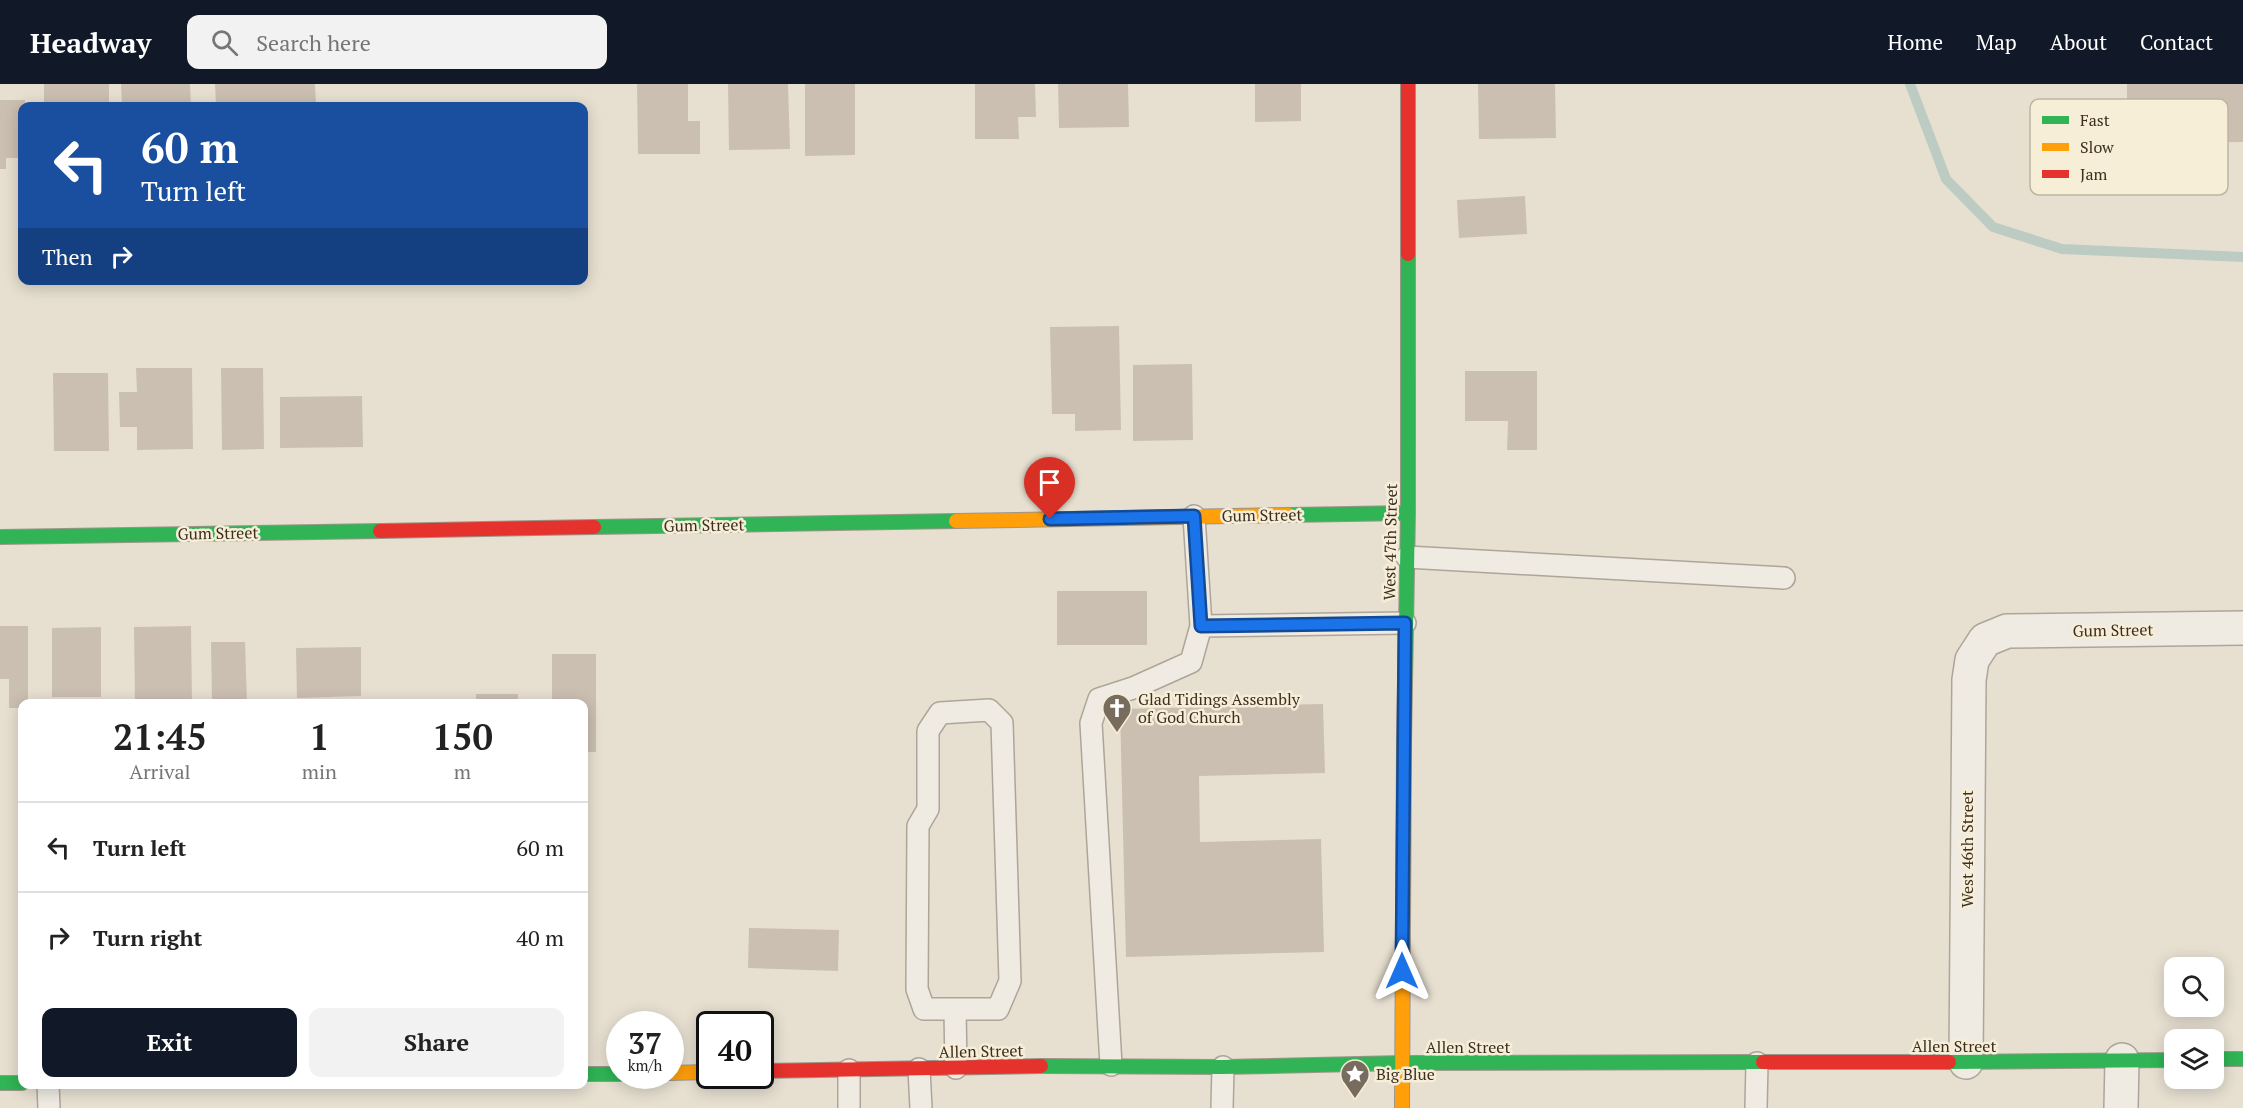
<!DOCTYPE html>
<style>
body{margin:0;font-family:"PT Serif",serif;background:#f2f2f2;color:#222;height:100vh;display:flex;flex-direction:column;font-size:22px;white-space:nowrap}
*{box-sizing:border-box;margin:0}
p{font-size:20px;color:#767676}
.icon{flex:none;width:33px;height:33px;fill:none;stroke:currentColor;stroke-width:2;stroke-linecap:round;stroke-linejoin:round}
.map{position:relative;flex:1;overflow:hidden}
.side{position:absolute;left:18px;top:615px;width:570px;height:390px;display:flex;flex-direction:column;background:#fff;border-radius:12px;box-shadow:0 3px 15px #0003}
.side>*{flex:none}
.banner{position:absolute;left:18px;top:18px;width:570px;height:183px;border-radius:12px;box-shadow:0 3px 15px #0003;background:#1a4fa0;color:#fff;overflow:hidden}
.controls{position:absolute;left:2164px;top:873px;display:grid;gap:12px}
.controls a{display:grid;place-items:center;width:60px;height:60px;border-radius:12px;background:#fff;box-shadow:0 3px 15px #0003;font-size:30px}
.speed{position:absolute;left:606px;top:927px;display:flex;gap:12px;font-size:30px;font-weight:700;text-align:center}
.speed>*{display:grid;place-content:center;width:78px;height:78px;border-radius:50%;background:#fff;box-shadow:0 3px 15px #0003;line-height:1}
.speed small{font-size:15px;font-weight:400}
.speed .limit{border:3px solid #111;border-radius:9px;background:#fff;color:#111}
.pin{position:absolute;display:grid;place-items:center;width:51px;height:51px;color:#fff;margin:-62px -26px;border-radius:50% 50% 50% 0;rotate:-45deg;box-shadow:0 0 6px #0007}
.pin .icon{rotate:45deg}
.me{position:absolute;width:66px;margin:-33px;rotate:0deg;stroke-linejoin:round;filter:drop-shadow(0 0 4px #0008)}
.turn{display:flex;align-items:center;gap:21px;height:126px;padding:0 24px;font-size:27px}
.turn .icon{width:78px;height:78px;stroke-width:2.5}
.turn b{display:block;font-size:42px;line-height:51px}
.then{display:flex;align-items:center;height:57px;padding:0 24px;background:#0003;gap:12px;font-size:22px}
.eta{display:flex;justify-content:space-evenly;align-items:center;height:102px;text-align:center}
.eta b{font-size:36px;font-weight:700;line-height:42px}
.action{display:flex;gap:12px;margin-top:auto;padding:12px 24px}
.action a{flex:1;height:69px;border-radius:12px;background:#111827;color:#fff;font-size:24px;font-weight:700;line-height:69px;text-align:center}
.action a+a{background:#f2f2f2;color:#222}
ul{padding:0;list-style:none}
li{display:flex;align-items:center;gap:18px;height:90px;padding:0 24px;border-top:2px solid #e0e0e0}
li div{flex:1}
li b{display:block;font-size:22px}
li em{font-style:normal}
header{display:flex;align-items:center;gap:36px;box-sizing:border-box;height:84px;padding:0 30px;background:#111827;color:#fff}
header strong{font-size:28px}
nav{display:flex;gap:33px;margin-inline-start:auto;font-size:21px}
.search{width:420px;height:54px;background:#f2f2f2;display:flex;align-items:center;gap:15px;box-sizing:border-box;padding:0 21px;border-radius:12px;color:#767676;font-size:22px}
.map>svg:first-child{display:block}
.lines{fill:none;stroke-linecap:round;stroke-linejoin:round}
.stream{stroke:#bcccc2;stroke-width:10}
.building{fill:#cbbfb2}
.lane-casing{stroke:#ada599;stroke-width:24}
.street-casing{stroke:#ada599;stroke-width:36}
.fast-casing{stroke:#9c958a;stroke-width:16}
.slow-casing{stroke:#9c958a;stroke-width:16}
.jam-casing{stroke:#9c958a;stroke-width:16}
.lane{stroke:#efebe3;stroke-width:21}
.street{stroke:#efebe3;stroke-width:33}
.fast{stroke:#30b455;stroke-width:14}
.slow{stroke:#ff9f0a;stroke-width:14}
.jam{stroke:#e5322d;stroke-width:14}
.route-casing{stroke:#114b97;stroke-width:15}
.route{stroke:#1a73e8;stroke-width:10}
.labels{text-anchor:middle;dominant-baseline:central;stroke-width:5;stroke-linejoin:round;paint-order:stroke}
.street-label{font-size:16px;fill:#3d2e20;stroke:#f7eed8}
.poi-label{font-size:16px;fill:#3d2e20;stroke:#f7eed8;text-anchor:start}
.key{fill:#f7eed8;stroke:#bfb4a1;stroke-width:1.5}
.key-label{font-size:16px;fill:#3d2e20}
</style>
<header>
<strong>Headway</strong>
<div class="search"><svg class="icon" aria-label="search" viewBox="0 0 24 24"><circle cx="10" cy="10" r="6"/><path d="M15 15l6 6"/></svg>Search here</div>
<nav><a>Home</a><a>Map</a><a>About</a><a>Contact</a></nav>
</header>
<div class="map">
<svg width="2243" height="1024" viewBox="0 0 2243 1024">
<rect width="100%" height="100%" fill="#e7e0d1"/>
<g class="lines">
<!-- stream -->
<path class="stream" d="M1910 0 1946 95 1993 143 2062 165 2243 173"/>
</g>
<!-- building -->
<path class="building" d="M44 0H109V22H44Z
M121 0H190L191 22H122Z
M215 0H315L316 22H216Z
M637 0H688V37H700V70H638Z
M728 0H788L790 65 729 66Z
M805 0H855V71L805 72Z
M975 0H1035L1036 33H1018L1019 55H975Z
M1058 0H1128L1129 43 1059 44Z
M1255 0H1301V37L1255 38Z
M1478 0H1555L1556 54 1479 55Z
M2127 0H2243V58L2127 59Z
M0 16H25V22H22V74H6V85H0Z
M1525 112 1527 150 1459 154 1457 116Z
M1119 242 1121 346 1075 347V330H1052L1050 243Z
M1192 280 1193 356 1133 357V281Z
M136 284H192L193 365 137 366V343H120L119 308H137Z
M221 284H263L264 365 222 366Z
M1465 287H1537V366H1507L1508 337H1465Z
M53 289H108L109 367H54Z
M362 312 363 363 280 364V313Z
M1057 507H1147V561H1057Z
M0 542H28V620H22V624H9V595H0Z
M191 542 192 620H135L134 543Z
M101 543V613H52V544Z
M211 558H245L247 620H212Z
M361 563V612L297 614 296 564Z
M552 570H596V668H584V620H552Z
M476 610H518V620H476Z
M1323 620 1325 689 1199 692 1200 758 1321 755 1324 868 1126 873 1120 625Z
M749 844 839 846 838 887 748 884Z"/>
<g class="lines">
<!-- lane casing -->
<g class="lane-casing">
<path id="lane" d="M1407 473 1784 494
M1201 542 1405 539
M989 626 1002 639 1010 897 998 925H924L917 905 918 742 928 725V647L940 629Z
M955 925 956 984
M1111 981 1091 639 1099 615 1133 604 1191 578 1201 542 1194 432
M919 985 921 1024
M849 986V1024
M48 1000 49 1024
M1222 1024 1223 983
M1756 1024 1757 979"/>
</g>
<!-- street casing -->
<g class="street-casing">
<path id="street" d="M1966 978 1969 596 1972 576 1985 556 2007 547 2243 544
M2121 1024 2122 976"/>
</g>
<!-- fast casing -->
<g class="fast-casing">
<path id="fast" d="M1289 431 1408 429
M594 443 956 437
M0 453 380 447
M1404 658 1408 429V170
M2214 975H2243
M1949 978 2175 976
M1041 982 1223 983 1402 979 1763 978
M584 990H620
M0 999H22"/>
</g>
<!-- slow casing -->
<g class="slow-casing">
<path id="slow" d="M956 437 1289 431
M670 989 710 988
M1402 1024 1404 658"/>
</g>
<!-- jam casing -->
<g class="jam-casing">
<path id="jam" d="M1408 0V170
M380 447 594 443
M1763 978H1949
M760 987 1041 982"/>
</g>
<!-- lane -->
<use href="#lane" class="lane"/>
<!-- street -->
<use href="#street" class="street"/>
<!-- fast -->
<use href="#fast" class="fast"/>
<!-- slow -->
<use href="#slow" class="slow"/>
<!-- jam -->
<use href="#jam" class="jam"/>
</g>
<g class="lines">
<!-- route casing -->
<g class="route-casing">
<path id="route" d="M1050 435 1194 432 1201 542 1405 539 1402 887"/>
</g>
<!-- route -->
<use href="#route" class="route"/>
</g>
<!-- icons -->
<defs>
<g id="church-pin" transform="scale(1.5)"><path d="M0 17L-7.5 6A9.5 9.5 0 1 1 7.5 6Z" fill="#786c5e" stroke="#f7eed8"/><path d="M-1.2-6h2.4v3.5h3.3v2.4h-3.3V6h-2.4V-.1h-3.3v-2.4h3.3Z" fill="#fff"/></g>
<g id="sight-pin" transform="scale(1.5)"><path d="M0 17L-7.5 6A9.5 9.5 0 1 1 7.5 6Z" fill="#786c5e" stroke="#f7eed8"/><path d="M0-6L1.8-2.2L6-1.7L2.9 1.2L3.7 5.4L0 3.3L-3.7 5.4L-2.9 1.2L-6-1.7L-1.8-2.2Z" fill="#fff"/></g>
</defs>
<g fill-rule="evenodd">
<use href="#church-pin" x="1117" y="624"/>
<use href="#sight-pin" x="1355" y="990"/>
</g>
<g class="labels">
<!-- street labels -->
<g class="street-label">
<text transform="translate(1262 431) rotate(-1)">Gum Street</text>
<text transform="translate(704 441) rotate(-1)">Gum Street</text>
<text transform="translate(218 449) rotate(-1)">Gum Street</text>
<text transform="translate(1390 458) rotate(-89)">West 47th Street</text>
<text transform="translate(2113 546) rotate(-1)">Gum Street</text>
<text transform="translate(1967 765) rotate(-90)">West 46th Street</text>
<text x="1954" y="962">Allen Street</text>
<text x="1468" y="963">Allen Street</text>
<text transform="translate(981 967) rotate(-1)">Allen Street</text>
</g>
<!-- poi labels -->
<g class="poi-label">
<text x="1138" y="615">Glad Tidings Assembly<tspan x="1138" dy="18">of God Church</tspan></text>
<text x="1376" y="990">Big Blue</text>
</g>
</g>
<!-- legend -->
<rect x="2030" y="15" width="198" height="96" rx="9" class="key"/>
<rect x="2042" y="32" width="27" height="8" fill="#30b455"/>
<rect x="2042" y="59" width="27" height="8" fill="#ff9f0a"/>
<rect x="2042" y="86" width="27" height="8" fill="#e5322d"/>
<g class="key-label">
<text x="2080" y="42">Fast</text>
<text x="2080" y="69">Slow</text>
<text x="2080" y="96">Jam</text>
</g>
</svg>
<div class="controls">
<a><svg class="icon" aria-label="search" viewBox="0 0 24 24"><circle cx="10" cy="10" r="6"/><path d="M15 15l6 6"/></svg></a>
<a><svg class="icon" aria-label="layers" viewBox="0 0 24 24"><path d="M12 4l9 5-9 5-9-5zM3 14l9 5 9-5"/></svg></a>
</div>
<div class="speed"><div>37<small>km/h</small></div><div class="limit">40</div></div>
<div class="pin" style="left:1050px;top:435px;background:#d93025"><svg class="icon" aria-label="arrive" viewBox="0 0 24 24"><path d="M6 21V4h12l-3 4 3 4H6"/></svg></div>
<svg class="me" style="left:1402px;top:887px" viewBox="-20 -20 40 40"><path d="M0-17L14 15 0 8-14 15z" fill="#1a73e8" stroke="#fff" stroke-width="4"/></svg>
<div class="banner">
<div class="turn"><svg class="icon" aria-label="left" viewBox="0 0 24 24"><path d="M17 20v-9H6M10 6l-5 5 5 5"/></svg><div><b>60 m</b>Turn left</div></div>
<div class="then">Then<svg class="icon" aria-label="right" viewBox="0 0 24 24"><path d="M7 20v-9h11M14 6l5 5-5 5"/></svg></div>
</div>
<section class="side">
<div class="eta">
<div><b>21:45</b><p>Arrival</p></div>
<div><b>1</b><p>min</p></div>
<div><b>150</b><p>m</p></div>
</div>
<ul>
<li><svg class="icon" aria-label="left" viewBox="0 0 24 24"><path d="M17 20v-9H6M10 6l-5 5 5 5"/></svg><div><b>Turn left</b></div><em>60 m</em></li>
<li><svg class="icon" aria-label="right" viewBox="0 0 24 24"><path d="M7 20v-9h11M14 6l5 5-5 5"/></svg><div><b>Turn right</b></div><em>40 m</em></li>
</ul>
<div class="action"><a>Exit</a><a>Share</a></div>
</section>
</div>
